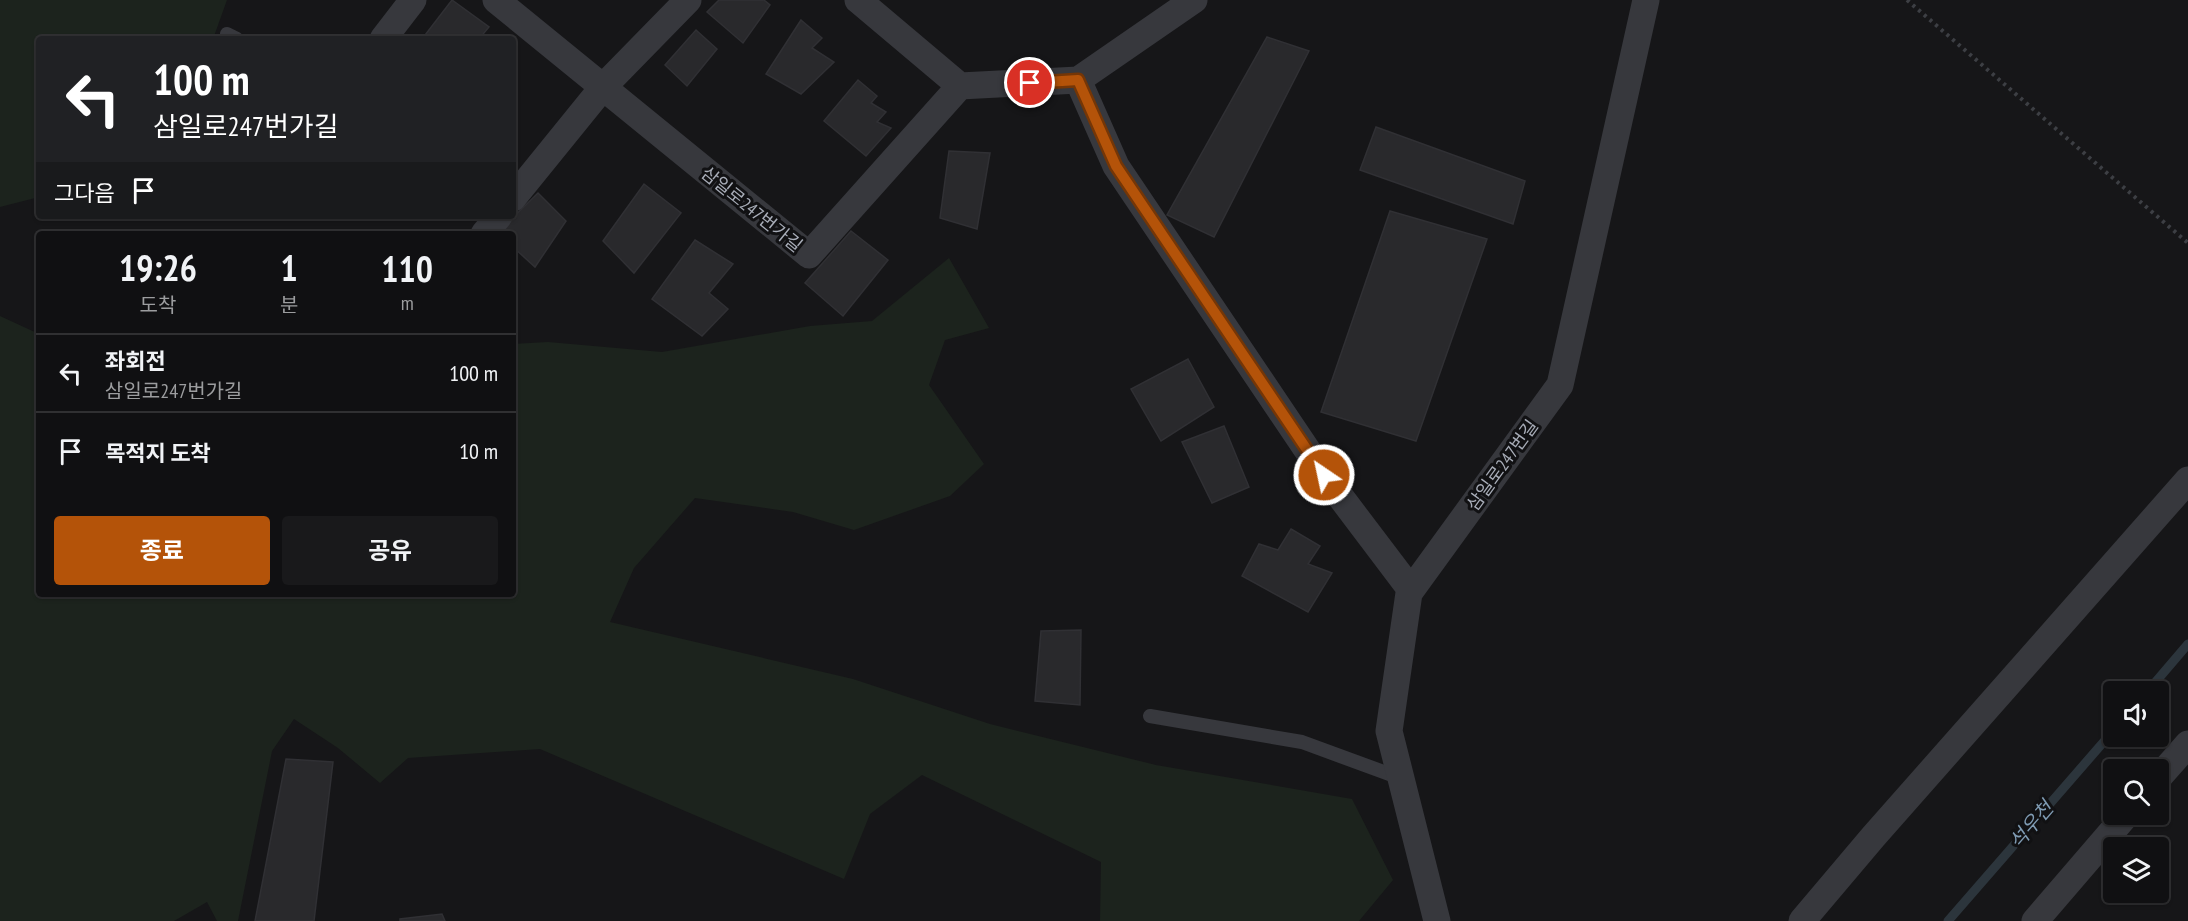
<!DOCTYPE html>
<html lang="ko">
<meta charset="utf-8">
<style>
body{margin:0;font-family:"PT Sans Narrow","Noto Sans KR",sans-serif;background:#19191b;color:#f1f3f6;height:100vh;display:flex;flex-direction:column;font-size:22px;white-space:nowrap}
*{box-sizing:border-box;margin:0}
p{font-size:20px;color:#9c9d9f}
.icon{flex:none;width:33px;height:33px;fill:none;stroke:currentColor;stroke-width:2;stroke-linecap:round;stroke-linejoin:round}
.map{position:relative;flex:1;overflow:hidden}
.side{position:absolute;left:36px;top:231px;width:480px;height:366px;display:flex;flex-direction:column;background:#101012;border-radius:6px;box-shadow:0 2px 4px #0004,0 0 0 2px #303032}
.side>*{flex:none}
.banner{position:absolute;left:36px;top:36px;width:480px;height:183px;border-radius:6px;box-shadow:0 2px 4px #0004,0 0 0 2px #303032;background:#202124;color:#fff;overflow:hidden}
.tools{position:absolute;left:2103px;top:681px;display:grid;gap:12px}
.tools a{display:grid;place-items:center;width:66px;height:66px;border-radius:6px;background:#101012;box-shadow:0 2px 4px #0004,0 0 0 2px #303032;font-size:30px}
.pin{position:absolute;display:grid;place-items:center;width:51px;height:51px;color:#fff;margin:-26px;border:3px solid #fff;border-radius:50%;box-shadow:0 2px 6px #0007}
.me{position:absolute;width:66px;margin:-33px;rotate:326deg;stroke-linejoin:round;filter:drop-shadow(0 0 4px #0008)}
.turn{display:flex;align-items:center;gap:21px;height:126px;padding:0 18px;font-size:27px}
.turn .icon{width:78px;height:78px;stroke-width:2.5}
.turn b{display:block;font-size:42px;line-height:51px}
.then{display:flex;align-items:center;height:57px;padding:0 18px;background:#0003;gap:12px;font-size:22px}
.eta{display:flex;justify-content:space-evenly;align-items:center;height:102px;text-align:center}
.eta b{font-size:36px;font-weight:700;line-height:42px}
.button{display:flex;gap:12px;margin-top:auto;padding:12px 18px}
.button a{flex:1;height:69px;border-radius:6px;background:#b45309;color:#fff;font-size:24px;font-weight:700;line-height:69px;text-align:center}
.button a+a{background:#19191b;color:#f1f3f6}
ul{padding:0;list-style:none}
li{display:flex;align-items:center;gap:18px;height:78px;padding:0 18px;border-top:2px solid #303032}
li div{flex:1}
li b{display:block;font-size:22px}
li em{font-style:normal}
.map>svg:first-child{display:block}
.green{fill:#1c231d}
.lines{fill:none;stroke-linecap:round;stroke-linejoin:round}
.stream{stroke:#2c353c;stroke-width:9}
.building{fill:#29292c;stroke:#303034;stroke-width:1.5}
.path{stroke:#3d3f44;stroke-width:4;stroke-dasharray:3 4.5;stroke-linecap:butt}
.service{stroke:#37383d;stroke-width:14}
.minor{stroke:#37383d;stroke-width:27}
.route-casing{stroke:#753606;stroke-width:15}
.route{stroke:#b45309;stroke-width:10}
.labels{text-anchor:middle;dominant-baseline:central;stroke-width:6;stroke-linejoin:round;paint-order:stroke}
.street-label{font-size:18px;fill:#a8adb8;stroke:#111113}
.water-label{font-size:20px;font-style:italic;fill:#7f9bb3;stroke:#111113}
</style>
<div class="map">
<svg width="2188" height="921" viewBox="0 0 2188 921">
<rect width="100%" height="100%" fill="#161618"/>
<!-- green -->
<path class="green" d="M0 0H227L213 39H39V197L0 207Z
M949 258 989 328 945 340 929 385 984 464 950 496 854 530 793 512 695 498 634 568 610 622 853 679 990 724 1156 765 1352 799 1393 880 1359 921H1100L1101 862 922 775 870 814 844 879 540 749 408 758 380 783 338 748 294 719 272 751 238 921H217L207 902 174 921H0V316L39 334V594H513V344L548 342 662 352 810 326 872 321Z"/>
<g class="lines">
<!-- stream -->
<path class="stream" d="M2147 692 2188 644
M1948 921 2114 730"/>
</g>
<!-- building -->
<path class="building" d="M452 0 489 27 479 39H422Z
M719 0H764L770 5 743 43 707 12Z
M801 20 822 38 812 48 834 62 801 94 766 74Z
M696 30 717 49 687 86 665 65Z
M1267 37 1309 51 1214 237 1167 215Z
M858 80 877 96 871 103 886 112 877 122 891 128 866 156 824 121Z
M1376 127 1525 181 1513 224 1360 170Z
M949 151 990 153 977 229 940 218Z
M644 184 681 213 634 273 603 241Z
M538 193 566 221 535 267 513 247V234L497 233Z
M1390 211 1487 239 1416 441 1321 412Z
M851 231 888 260 843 316 805 283Z
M695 240 733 264 709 293 728 309 702 336 652 299Z
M1188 359 1214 407 1161 441 1131 389Z
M1224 426 1249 487 1212 503 1182 442Z
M1291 529 1320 546 1308 564 1332 573 1308 612 1242 576 1259 544 1278 550Z
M1081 630 1080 705 1035 701 1041 631Z
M286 759 333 762 314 921H255Z
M442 914 445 921H400V919Z"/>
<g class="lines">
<!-- path -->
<path class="path" d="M1907 0 2188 243"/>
<!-- service -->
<path class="service" d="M227 34 237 39
M1150 716 1302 742 1400 778"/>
<!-- minor -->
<path class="minor" d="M496 0 809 255 960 86
M858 0 960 86 1078 80 1116 166 1324 475 1411 590
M383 39 413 0
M1078 80 1194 0
M513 198 603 87 688 0
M484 234 499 216
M2158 778 2188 744
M1437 921 1389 731 1409 593 1560 385 1646 0
M1802 921 1873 837 2188 480
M2035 921 2127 814"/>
</g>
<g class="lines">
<!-- route casing -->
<g class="route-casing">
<path id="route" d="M1030 83 1078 80 1116 166 1324 475"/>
</g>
<!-- route -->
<use href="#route" class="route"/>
</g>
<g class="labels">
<!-- street labels -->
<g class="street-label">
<text transform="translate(752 209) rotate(39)">삼일로247번가길</text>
<text transform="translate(1502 465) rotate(-54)">삼일로247번길</text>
</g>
<!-- water labels -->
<g class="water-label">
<text transform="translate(2031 825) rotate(-49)">석우천</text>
</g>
</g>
</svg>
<div class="tools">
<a><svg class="icon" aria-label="sound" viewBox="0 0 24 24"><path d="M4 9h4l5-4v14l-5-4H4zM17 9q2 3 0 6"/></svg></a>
<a><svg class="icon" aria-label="search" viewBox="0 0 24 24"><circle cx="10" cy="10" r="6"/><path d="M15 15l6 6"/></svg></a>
<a><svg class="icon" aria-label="layers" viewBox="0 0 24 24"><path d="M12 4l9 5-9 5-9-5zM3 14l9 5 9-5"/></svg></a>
</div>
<div class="pin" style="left:1030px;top:83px;background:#d93025"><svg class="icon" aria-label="arrive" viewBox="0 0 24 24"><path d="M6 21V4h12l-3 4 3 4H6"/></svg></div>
<svg class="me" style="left:1324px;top:475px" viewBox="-20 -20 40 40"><circle r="17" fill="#b45309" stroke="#fff" stroke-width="3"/><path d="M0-11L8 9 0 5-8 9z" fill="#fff"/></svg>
<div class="banner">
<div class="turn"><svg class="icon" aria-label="left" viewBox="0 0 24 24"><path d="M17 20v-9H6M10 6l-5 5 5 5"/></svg><div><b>100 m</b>삼일로247번가길</div></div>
<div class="then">그다음<svg class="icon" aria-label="arrive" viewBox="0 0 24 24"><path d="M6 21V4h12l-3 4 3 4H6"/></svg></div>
</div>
<section class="side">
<div class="eta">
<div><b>19:26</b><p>도착</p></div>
<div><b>1</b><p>분</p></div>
<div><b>110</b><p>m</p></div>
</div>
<ul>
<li><svg class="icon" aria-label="left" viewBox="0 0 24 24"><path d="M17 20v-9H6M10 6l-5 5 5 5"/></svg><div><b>좌회전</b><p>삼일로247번가길</p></div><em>100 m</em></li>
<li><svg class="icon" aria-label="arrive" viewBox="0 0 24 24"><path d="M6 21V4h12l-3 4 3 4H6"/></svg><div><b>목적지 도착</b></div><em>10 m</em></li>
</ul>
<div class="button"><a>종료</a><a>공유</a></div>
</section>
</div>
